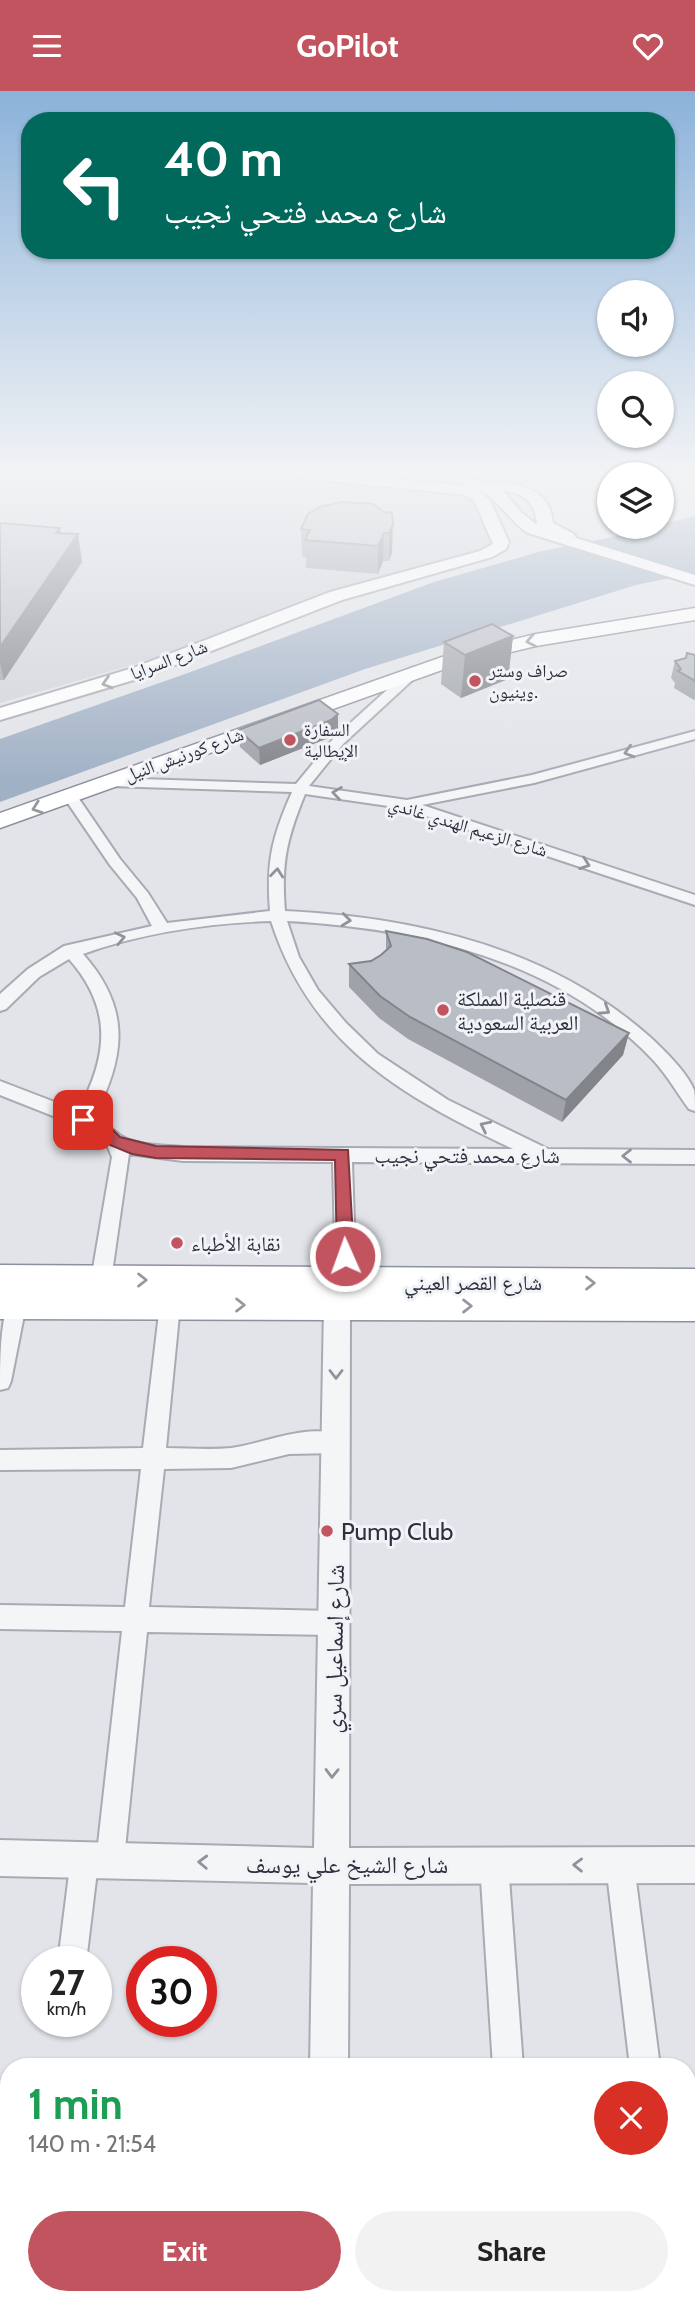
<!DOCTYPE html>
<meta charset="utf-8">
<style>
body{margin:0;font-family:Cabin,"Noto Naskh Arabic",sans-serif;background:#f2f2f2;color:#222;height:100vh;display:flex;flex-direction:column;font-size:26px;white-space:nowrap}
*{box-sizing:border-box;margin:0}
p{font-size:23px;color:#767676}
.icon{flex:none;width:38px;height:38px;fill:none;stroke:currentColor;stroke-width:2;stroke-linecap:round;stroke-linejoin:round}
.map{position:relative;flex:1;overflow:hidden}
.side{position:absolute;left:0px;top:1967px;width:696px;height:247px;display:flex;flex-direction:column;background:#fff;border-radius:28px 28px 0 0;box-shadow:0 2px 5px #0004}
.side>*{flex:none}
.hud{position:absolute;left:21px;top:21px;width:654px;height:147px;border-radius:28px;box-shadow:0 2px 5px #0004;background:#00695c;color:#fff;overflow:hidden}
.buttons{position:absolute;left:597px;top:189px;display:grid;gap:14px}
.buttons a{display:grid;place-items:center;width:77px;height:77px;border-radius:50%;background:#fff;box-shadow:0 2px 5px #0004;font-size:35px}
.speed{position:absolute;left:21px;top:1855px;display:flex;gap:14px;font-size:35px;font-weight:700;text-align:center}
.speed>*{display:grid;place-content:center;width:91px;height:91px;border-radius:50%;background:#fff;box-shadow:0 2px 5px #0004;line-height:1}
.speed small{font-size:18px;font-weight:400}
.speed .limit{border:10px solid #d22;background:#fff;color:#111}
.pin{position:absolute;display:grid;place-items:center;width:60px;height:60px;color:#fff;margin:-30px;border-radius:14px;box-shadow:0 4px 10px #0006}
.me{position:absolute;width:77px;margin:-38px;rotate:358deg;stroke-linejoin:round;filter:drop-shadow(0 0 5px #0008)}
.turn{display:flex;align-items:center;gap:24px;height:147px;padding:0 28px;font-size:32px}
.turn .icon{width:91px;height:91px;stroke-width:2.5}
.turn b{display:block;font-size:49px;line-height:60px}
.round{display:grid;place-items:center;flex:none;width:74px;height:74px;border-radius:37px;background:#f2f2f2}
.overview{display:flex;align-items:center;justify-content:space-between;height:119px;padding:0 28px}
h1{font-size:42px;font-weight:700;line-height:52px;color:#1e9e55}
.primary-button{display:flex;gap:14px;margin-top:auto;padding:14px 28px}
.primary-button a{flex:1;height:80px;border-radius:42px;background:#c1545e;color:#fff;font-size:28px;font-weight:700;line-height:80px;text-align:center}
.primary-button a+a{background:#f2f2f2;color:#222}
header{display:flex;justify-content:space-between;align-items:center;height:91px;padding:0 28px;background:#c1545e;color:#fff;font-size:32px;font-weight:700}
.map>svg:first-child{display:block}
.built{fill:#d0d3da}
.water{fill:#a0b0c5}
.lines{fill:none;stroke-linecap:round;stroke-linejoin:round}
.minor-casing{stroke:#a8abb3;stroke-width:4}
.tertiary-casing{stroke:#a8abb3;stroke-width:4}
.secondary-casing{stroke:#a8abb3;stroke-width:4}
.trunk-casing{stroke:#8b919e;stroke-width:3}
.minor{fill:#f4f5f7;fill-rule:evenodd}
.tertiary{fill:#f4f5f7;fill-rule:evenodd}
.secondary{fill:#fff;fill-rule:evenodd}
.trunk{fill:#fff;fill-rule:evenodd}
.wall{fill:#9fa3a9}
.shaded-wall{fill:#82848a}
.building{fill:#b9bdc5;stroke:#82848a;stroke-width:2}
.oneway{stroke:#96989f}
.oneway2{stroke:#90939b}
.route{fill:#c1545e;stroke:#7d373d;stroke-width:2}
.poi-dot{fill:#c1545e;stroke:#f1f3f6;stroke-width:2.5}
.labels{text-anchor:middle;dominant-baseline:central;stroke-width:6;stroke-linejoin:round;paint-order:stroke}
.far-street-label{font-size:18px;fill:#2c313f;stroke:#f1f3f6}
.far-poi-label{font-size:18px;fill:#2c313f;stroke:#f1f3f6;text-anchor:start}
.poi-label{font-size:21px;fill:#2c313f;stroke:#f1f3f6;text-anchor:start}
.street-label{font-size:21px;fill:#2c313f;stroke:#f1f3f6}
.near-poi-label{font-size:24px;fill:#2c313f;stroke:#f1f3f6;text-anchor:start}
.near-street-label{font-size:24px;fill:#2c313f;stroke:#f1f3f6}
</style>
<header><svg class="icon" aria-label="menu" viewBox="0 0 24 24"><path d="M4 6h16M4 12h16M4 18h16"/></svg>GoPilot<svg class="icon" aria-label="heart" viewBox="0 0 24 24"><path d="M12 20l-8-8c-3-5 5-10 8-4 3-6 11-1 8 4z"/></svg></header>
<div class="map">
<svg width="695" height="2213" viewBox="0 0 695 2213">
<rect width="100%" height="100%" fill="#e2e4e9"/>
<!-- built -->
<path class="built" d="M0 383H251L472 403 493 450 482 459 331 501 146 570 0 612Z"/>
<!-- water -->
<path class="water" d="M695 425V482L636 494 365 578 0 711V648L185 583 434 491 542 460 662 436V433Z"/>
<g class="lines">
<!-- minor casing -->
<g class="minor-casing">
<path id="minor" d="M415 576 419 577V583L343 653 309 695 407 709 532 684 695 640V648L534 692 422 714 695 804V814L402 717 305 703C287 747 281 772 285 820 416 826 550 857 650 946 664 959 687 981 694 999 695 1004 695 1014 695 1020L689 1018C677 1002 667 984 654 970 561 870 419 837 287 830L299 866 318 899 346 932 378 963 448 1009 548 1058 695 1059V1073L352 1071 356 1191 353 1197 346 1199 339 1197 336 1191 333 1071 183 1070 129 1063 111 1189 108 1195 101 1197 94 1195 91 1189 112 1066 107 1054 96 1042 0 1004V990L78 1020C108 965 113 918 69 868L39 886 6 918 0 920V903L28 878 64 855 152 835 137 807 110 774 63 705 70 701 75 702 120 768 148 802 167 832 270 820C266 771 272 746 292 701L109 695 102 691 109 687 296 693 334 647 411 577ZM271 830C311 954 402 1005 513 1058L183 1056C165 1054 137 1055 121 1045 110 1037 107 1032 94 1026 126 965 131 917 83 863 141 842 209 832 271 830Z
M16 1205 23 1208 26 1214 11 1290 8 1297 0 1299C0 1270 0 1235 9 1208Z
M170 1205 177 1208 180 1214 166 1357C187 1357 210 1359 231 1357 267 1352 308 1331 344 1345L347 1352 344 1359 336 1362 289 1363 231 1377 164 1378 149 1516 334 1520 343 1523 346 1532 343 1541 334 1544 147 1541 124 1768 120 1778 110 1782 100 1778 98 1772 86 1871H58L71 1767 75 1757 85 1753 95 1757 97 1762 122 1540 0 1538V1514L125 1516 141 1378 0 1379V1359L143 1357 160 1214 163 1208Z
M494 1759 504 1763 508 1773 523 1976H493L480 1773 484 1763Z
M620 1760 630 1764 634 1774 660 1976H630L606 1774 610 1764Z
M0 2056H9V2088H0Z
M688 2196 693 2213H659V2205H688Z
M509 2205H541L542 2213H508Z"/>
</g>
<!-- tertiary casing -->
<g class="tertiary-casing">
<path id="tertiary" d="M337 1204 346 1207 350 1215 349 1757 695 1756V1792L349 1793 348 1976H310L313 1792 0 1785V1749L314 1757 324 1215 328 1207Z
M306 2205H348V2213H306Z"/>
</g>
<!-- secondary casing -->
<g class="secondary-casing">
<path id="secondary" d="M294 383H344L465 395 460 391C467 384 471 390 480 390 509 390 550 393 553 432L574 443 576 447 695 484V494L528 442C508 429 499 408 477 398L490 409 509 451 506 458 492 466 342 509 147 585 0 629V617L133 577 330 501 480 460 493 453 475 411 466 404 301 387ZM502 399C525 403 535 411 537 434L522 422Z"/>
</g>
<!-- trunk casing -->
<g class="trunk-casing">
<path id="trunk" d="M695 517V529L536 555 456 574 0 737V722L442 566 536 543Z
M0 1174 695 1178V1230L0 1228Z"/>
</g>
<!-- minor -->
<use href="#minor" class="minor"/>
<!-- tertiary -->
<use href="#tertiary" class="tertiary"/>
<!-- secondary -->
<use href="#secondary" class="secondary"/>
<!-- trunk -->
<use href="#trunk" class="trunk"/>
</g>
<!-- wall -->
<path class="wall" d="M418 383H461L455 386Z
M384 421 392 422V461L389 470H383L378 483 306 477V466H302L301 438Z
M0 432 60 437V442L82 471 4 589H0Z
M513 545 508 588 461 607 441 593 444 551Z
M695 564V608L694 609 674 597 675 592 671 587 675 570Z
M238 639 338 640 331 646 260 674 240 656Z
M386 840 629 942 623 964 562 1031 408 948 379 927 349 896V873L371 870 381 864 386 860Z"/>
<!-- shaded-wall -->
<path class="shaded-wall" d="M393 433 392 461 389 470V442Z
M60 437 64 463 78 443 82 471 4 589 0 572V556Z
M384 442 383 470 378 483V455Z
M513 545 508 588 461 607 465 564Z
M338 623V640L331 646 260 674 259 657Z
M629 942 623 964 562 1031 566 1009Z"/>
<!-- building -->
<path class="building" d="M342 411 373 413 384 421 392 422 393 433 389 442H384L378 455 305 449 310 439 301 438 308 423 320 416Z
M0 432 60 437 56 442 78 443 0 556Z
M492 533 513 545 465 564 444 551Z
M687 562 695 564V590L678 580 681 578 675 570 686 567Z
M319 609 338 623 331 629 259 657 238 639Z
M386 840 427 848 467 861 629 942 566 1009 410 926 380 905 349 873 371 870 381 864 391 855Z"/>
<!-- one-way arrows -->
<defs><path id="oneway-chevron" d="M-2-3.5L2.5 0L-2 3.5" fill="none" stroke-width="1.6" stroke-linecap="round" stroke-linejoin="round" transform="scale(1.75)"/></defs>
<g class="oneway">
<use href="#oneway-chevron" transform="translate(531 550) rotate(169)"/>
<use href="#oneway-chevron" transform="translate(107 592) rotate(163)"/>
<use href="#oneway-chevron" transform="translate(37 717) rotate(160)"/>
<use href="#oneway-chevron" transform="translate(142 1189)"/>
<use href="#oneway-chevron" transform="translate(590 1192)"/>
<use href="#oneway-chevron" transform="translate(240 1214)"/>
<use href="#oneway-chevron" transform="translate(467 1215)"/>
</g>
<g class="oneway2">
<use href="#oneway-chevron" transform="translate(629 661) rotate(163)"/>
<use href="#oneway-chevron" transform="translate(337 702) rotate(-172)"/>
<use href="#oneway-chevron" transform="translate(585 773) rotate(19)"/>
<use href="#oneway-chevron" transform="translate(277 782) rotate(-84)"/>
<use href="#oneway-chevron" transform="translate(346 829) rotate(6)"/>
<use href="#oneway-chevron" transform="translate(120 847) rotate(-12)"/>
<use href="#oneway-chevron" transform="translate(605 919) rotate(33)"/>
<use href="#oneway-chevron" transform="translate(485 1035) rotate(-154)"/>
<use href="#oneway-chevron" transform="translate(627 1065) rotate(-180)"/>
<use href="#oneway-chevron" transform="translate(336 1283) rotate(90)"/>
<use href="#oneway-chevron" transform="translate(332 1682) rotate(91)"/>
<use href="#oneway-chevron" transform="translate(203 1771) rotate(-178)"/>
<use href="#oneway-chevron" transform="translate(578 1774) rotate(-179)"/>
</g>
<!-- sky -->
<linearGradient id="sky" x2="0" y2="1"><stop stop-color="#8bb2da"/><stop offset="0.55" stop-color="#f2f3f5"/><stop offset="1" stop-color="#f2f3f5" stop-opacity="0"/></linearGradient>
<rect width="695" height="693" fill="url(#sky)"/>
<!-- route -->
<path class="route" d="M83 1024 107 1033 120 1046 156 1055 348 1059 354 1165 351 1170H340L337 1165 335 1069 156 1067 132 1063 110 1054 96 1041 78 1033 76 1029Z"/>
<!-- markers -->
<g class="poi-dot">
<circle cx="475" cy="590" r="7"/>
<circle cx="290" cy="649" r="7"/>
<circle cx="443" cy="919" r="7"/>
<circle cx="177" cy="1152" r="7"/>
<circle cx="327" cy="1440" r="7"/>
</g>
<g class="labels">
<!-- far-street labels -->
<g class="far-street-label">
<text transform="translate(169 569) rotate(-21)">شارع السرايا</text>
<text transform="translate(184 664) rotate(-20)">شارع كورنيش النيل</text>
<text transform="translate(468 736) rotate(17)">شارع الزعيم الهندي غاندي</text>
</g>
<!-- far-poi labels -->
<g class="far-poi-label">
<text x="489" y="580">صراف وستر<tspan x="489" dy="21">وينيون.</tspan></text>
<text x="304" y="639">السفارة<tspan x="304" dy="21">الإيطالية</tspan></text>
</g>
<!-- poi labels -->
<g class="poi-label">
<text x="457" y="907">قنصلية المملكة<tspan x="457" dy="24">العربية السعودية</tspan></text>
<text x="191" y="1152">نقابة الأطباء</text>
</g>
<!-- street labels -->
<g class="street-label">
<text x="467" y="1064">شارع محمد فتحي نجيب</text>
<text x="473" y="1191">شارع القصر العيني</text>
</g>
<!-- near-poi labels -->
<g class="near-poi-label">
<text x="341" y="1440">Pump Club</text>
</g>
<!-- near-street labels -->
<g class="near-street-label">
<text transform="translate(334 1558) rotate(-89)">شارع إسماعيل سري</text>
<text x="347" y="1773">شارع الشيخ علي يوسف</text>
</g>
</g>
</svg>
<div class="buttons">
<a><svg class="icon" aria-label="sound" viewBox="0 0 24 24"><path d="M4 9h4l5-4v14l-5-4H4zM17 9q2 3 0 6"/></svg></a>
<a><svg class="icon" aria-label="search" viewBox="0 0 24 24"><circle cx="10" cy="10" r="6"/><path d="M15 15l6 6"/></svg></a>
<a><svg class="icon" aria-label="layers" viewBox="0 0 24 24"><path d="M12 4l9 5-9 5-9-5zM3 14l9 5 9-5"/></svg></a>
</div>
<div class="speed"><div>27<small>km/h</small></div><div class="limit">30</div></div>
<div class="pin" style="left:83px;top:1029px;background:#d93025"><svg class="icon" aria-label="arrive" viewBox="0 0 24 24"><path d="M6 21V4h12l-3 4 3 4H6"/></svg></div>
<svg class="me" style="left:345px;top:1165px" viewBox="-20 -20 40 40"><circle r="17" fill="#c1545e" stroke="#fff" stroke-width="3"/><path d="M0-11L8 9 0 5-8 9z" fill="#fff"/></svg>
<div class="hud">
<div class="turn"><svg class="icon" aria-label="left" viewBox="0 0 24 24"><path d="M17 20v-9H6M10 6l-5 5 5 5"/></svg><div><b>40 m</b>شارع محمد فتحي نجيب</div></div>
</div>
<section class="side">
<div class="overview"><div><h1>1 min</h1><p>140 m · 21:54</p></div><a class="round" style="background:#d93025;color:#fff"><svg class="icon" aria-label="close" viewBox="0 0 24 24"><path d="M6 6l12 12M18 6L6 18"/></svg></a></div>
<div class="primary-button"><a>Exit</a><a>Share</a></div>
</section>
</div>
